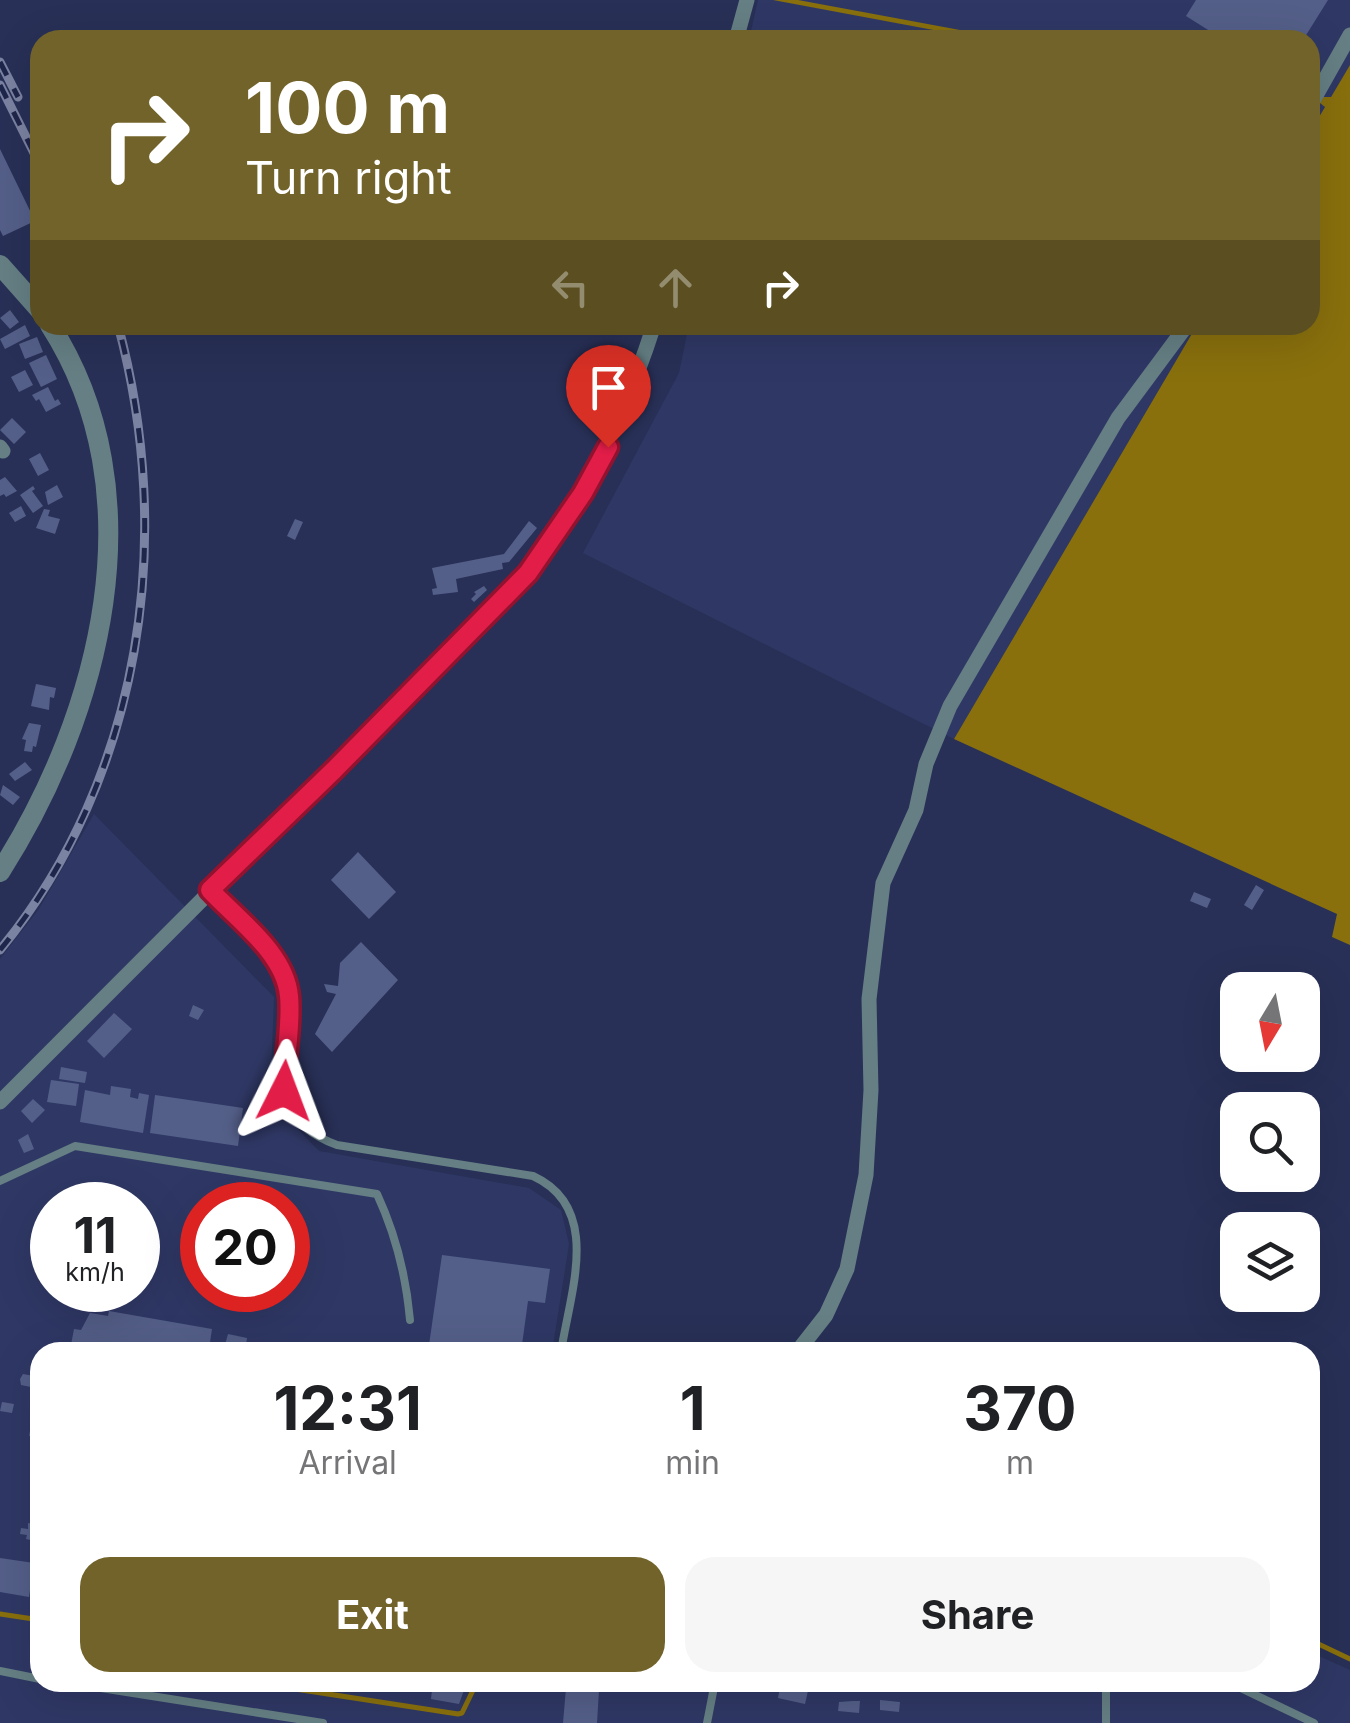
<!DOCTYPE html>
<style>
body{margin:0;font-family:Inter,sans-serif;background:#f6f6f6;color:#202124;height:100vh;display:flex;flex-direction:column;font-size:38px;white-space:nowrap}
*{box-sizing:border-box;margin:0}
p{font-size:32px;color:#757577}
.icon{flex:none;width:55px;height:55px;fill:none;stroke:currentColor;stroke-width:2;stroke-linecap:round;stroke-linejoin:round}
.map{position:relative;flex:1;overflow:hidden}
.details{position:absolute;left:30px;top:1342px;width:1290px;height:350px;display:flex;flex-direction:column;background:#fff;border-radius:30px;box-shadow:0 10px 40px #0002}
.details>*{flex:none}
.guide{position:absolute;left:30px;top:30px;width:1290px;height:305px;border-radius:30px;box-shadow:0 10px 40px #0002;background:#72632b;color:#fff;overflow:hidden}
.needle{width:65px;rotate:190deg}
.tools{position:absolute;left:1220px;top:972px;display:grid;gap:20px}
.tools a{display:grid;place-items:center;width:100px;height:100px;border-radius:20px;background:#fff;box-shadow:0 10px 40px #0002;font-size:50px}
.speed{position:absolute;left:30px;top:1182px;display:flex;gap:20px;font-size:50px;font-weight:700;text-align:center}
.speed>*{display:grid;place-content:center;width:130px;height:130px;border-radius:50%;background:#fff;box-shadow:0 10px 40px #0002;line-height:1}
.speed small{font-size:25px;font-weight:400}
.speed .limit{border:15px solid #d22;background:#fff;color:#111}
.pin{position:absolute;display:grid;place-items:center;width:85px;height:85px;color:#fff;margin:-102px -42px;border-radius:50% 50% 50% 0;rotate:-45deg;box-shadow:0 0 10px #0007}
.pin .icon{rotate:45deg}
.me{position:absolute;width:110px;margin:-55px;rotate:3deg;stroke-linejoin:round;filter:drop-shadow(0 0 8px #0008)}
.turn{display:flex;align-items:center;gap:35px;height:210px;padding:0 50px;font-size:45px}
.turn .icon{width:130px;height:130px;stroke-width:2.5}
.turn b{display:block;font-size:70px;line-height:85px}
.lanes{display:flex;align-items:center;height:95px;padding:0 50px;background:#0003;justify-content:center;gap:50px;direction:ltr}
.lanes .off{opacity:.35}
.eta{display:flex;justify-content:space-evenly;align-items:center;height:170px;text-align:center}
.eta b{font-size:60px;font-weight:700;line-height:70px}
.primary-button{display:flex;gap:20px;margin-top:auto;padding:20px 50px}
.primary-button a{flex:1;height:115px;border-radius:30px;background:#72632b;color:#fff;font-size:40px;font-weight:700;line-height:115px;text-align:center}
.primary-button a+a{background:#f6f6f6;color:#202124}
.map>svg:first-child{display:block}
.built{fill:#2f3865;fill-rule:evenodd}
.water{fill:#89700d}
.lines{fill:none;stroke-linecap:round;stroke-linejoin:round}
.stream{stroke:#89700d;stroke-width:5}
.building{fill:#545f89}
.service{stroke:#657f84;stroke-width:8}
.minor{stroke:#657f84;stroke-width:15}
.tertiary{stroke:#657f84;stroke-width:20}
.rail-casing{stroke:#7b83a2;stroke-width:9}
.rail{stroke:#1f264b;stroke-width:5;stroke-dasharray:15;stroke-linecap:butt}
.route-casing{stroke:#92132f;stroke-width:25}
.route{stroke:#e11d48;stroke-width:18}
</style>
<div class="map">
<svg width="1350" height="1723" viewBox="0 0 1350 1723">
<rect width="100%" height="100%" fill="#283057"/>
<!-- built -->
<path class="built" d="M758 0H1350V65L1310 132V40H749Z
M689 325H1197L954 739 583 553 679 373Z
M94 814 274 997 270 1100 319 1151 529 1188 561 1210 569 1244 552 1352H40V1682H1310V1652L1350 1670V1723H0V959L39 909ZM52 1205H138V1290H52ZM202 1205H288V1290H202Z"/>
<!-- water -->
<path class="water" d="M773 0H798L1014 40H987Z
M1350 65V945L1332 937 1337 914 954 739 1197 325H1310V132L1325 107 1320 103 1323 97H1331Z"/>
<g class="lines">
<!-- stream -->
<path class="stream" d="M0 1614 40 1620
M1310 1640 1350 1659
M250 1682 458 1714 462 1713 477 1682"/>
</g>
<!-- building -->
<path class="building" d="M1196 0H1328L1303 40H1224L1186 16Z
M0 149 35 221 3 236 0 230Z
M10 310 19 322 10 329 0 318Z
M25 325 30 336 5 349 0 339Z
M37 337 43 352 25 359 19 344Z
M46 355 57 379 41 387 29 363Z
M25 370 33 385 19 392 11 377Z
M48 387 55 401 58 399 61 404 46 412 39 399 36 401 32 395Z
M12 418 26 432 14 444 0 430Z
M40 453 49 470 38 476 29 459Z
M5 477 17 491 6 497 4 494 0 496V480Z
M57 485 63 497 48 505 45 492Z
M33 486 35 489 32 491 43 506 33 513 20 495Z
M21 506 26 516 15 522 9 513Z
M44 509 50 510 48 516 60 519 55 534 36 528Z
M295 519 303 522 295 540 287 536Z
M529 521 537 528 509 562 502 563 503 569 456 579 458 592 433 595 432 589 437 588 432 568 504 554Z
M484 586 487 590 474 602 471 599 476 594 474 592Z
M36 684 56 688 54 698 50 697 49 710 31 706Z
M29 723 41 725 36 747 33 746 32 752 24 751 26 740 22 739Z
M25 762 32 770 15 781 9 774Z
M3 785 20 797 13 805 0 795Z
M358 852 396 892 369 919 331 880Z
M1256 885 1264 890 1252 910 1244 905Z
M1194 892 1211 899 1207 908 1190 901Z
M361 942 398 980 332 1052 315 1034 336 994 327 992 324 984 338 986 340 963Z
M193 1005 204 1010 198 1020 189 1016Z
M114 1013 132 1029 104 1058 87 1041Z
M61 1067 87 1072 85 1083 59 1079Z
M51 1080 79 1084 76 1106 47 1102Z
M111 1086 131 1089 130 1097 138 1099 139 1093 149 1095 143 1133 80 1122 85 1090 110 1095Z
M155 1095 243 1108 238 1146 150 1133Z
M33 1099 45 1110 32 1123 21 1111Z
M28 1134 34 1149 24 1153 18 1140Z
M442 1255 550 1269 545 1303 528 1301 521 1352H428Z
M72 1297 83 1299 81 1309 70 1307Z
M109 1311 212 1329 209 1349 219 1352H62L63 1348 70 1350 74 1329 81 1330 90 1313 108 1316Z
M228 1334 247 1338 245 1352H223Z
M23 1374 40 1377V1389L21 1385 20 1379Z
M2 1402 14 1404 12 1413 0 1411Z
M34 1410 40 1411V1438L29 1436Z
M28 1523 40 1525V1542L26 1539 27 1535 20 1534 21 1528 28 1529Z
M0 1558 34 1563 29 1597 0 1592Z
M433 1682H467L459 1704 431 1699Z
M781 1682H810L805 1704 778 1698Z
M566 1688 599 1690 597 1723H563Z
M880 1700 900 1702 899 1712 880 1710Z
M853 1701H860L859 1713 838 1711 839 1702Z"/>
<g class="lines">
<!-- service -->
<path class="service" d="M210 891C231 913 275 948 285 978 306 1042 247 1112 337 1145L533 1176C603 1208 570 1292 561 1352
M0 1181 75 1146 377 1194C396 1235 406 1275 410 1320
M0 1671 40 1679
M63 1682 323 1723
M1106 1682V1723
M1228 1682 1314 1723
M707 1723 715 1682"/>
<!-- minor -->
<path class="minor" d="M736 40 747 0
M1310 106 1350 35
M0 447 3 451
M0 1102 528 573C585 496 625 416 654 325
M797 1352 826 1315 847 1269 866 1175 871 1090 869 999 883 883 916 810 926 764 950 706 1118 418 1187 325"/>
<!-- tertiary -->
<path class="tertiary" d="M0 265 40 310
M0 872C101 714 158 493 50 325"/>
<!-- rail casing -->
<g class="rail-casing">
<path id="rail" d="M0 62 18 97
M0 85 40 165
M0 950C143 776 175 537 118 325"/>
</g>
<!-- rail -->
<use href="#rail" class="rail"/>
</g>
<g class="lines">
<!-- route casing -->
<g class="route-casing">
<path id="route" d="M284 1091C284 1060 292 1027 289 996 285 953 238 920 210 890L334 770 528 573 583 493 608 447"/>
</g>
<!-- route -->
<use href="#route" class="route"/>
</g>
</svg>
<div class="tools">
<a><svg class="needle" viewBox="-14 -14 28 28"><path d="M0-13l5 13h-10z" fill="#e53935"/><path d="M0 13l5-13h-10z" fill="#757577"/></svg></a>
<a><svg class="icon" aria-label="search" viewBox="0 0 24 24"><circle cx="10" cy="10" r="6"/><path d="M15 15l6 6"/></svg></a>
<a><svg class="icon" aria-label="layers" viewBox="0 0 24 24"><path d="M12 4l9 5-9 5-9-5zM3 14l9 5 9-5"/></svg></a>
</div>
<div class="speed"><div>11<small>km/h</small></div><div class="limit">20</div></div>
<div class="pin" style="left:608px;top:447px;background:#d93025"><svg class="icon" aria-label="arrive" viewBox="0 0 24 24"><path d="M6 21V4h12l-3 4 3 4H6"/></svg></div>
<svg class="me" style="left:284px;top:1091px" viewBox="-20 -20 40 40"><path d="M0-17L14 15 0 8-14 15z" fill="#e11d48" stroke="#fff" stroke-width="4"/></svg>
<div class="guide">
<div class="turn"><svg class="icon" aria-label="right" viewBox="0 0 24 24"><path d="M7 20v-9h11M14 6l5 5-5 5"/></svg><div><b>100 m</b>Turn right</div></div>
<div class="lanes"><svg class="icon off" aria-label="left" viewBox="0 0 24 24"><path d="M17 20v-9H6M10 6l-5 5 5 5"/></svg><svg class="icon off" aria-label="ahead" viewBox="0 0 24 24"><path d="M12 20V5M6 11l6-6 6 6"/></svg><svg class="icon" aria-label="right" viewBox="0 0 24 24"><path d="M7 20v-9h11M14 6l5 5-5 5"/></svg></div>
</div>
<section class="details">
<div class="eta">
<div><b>12:31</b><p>Arrival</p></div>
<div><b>1</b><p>min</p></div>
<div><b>370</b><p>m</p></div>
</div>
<div class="primary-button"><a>Exit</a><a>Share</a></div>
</section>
</div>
